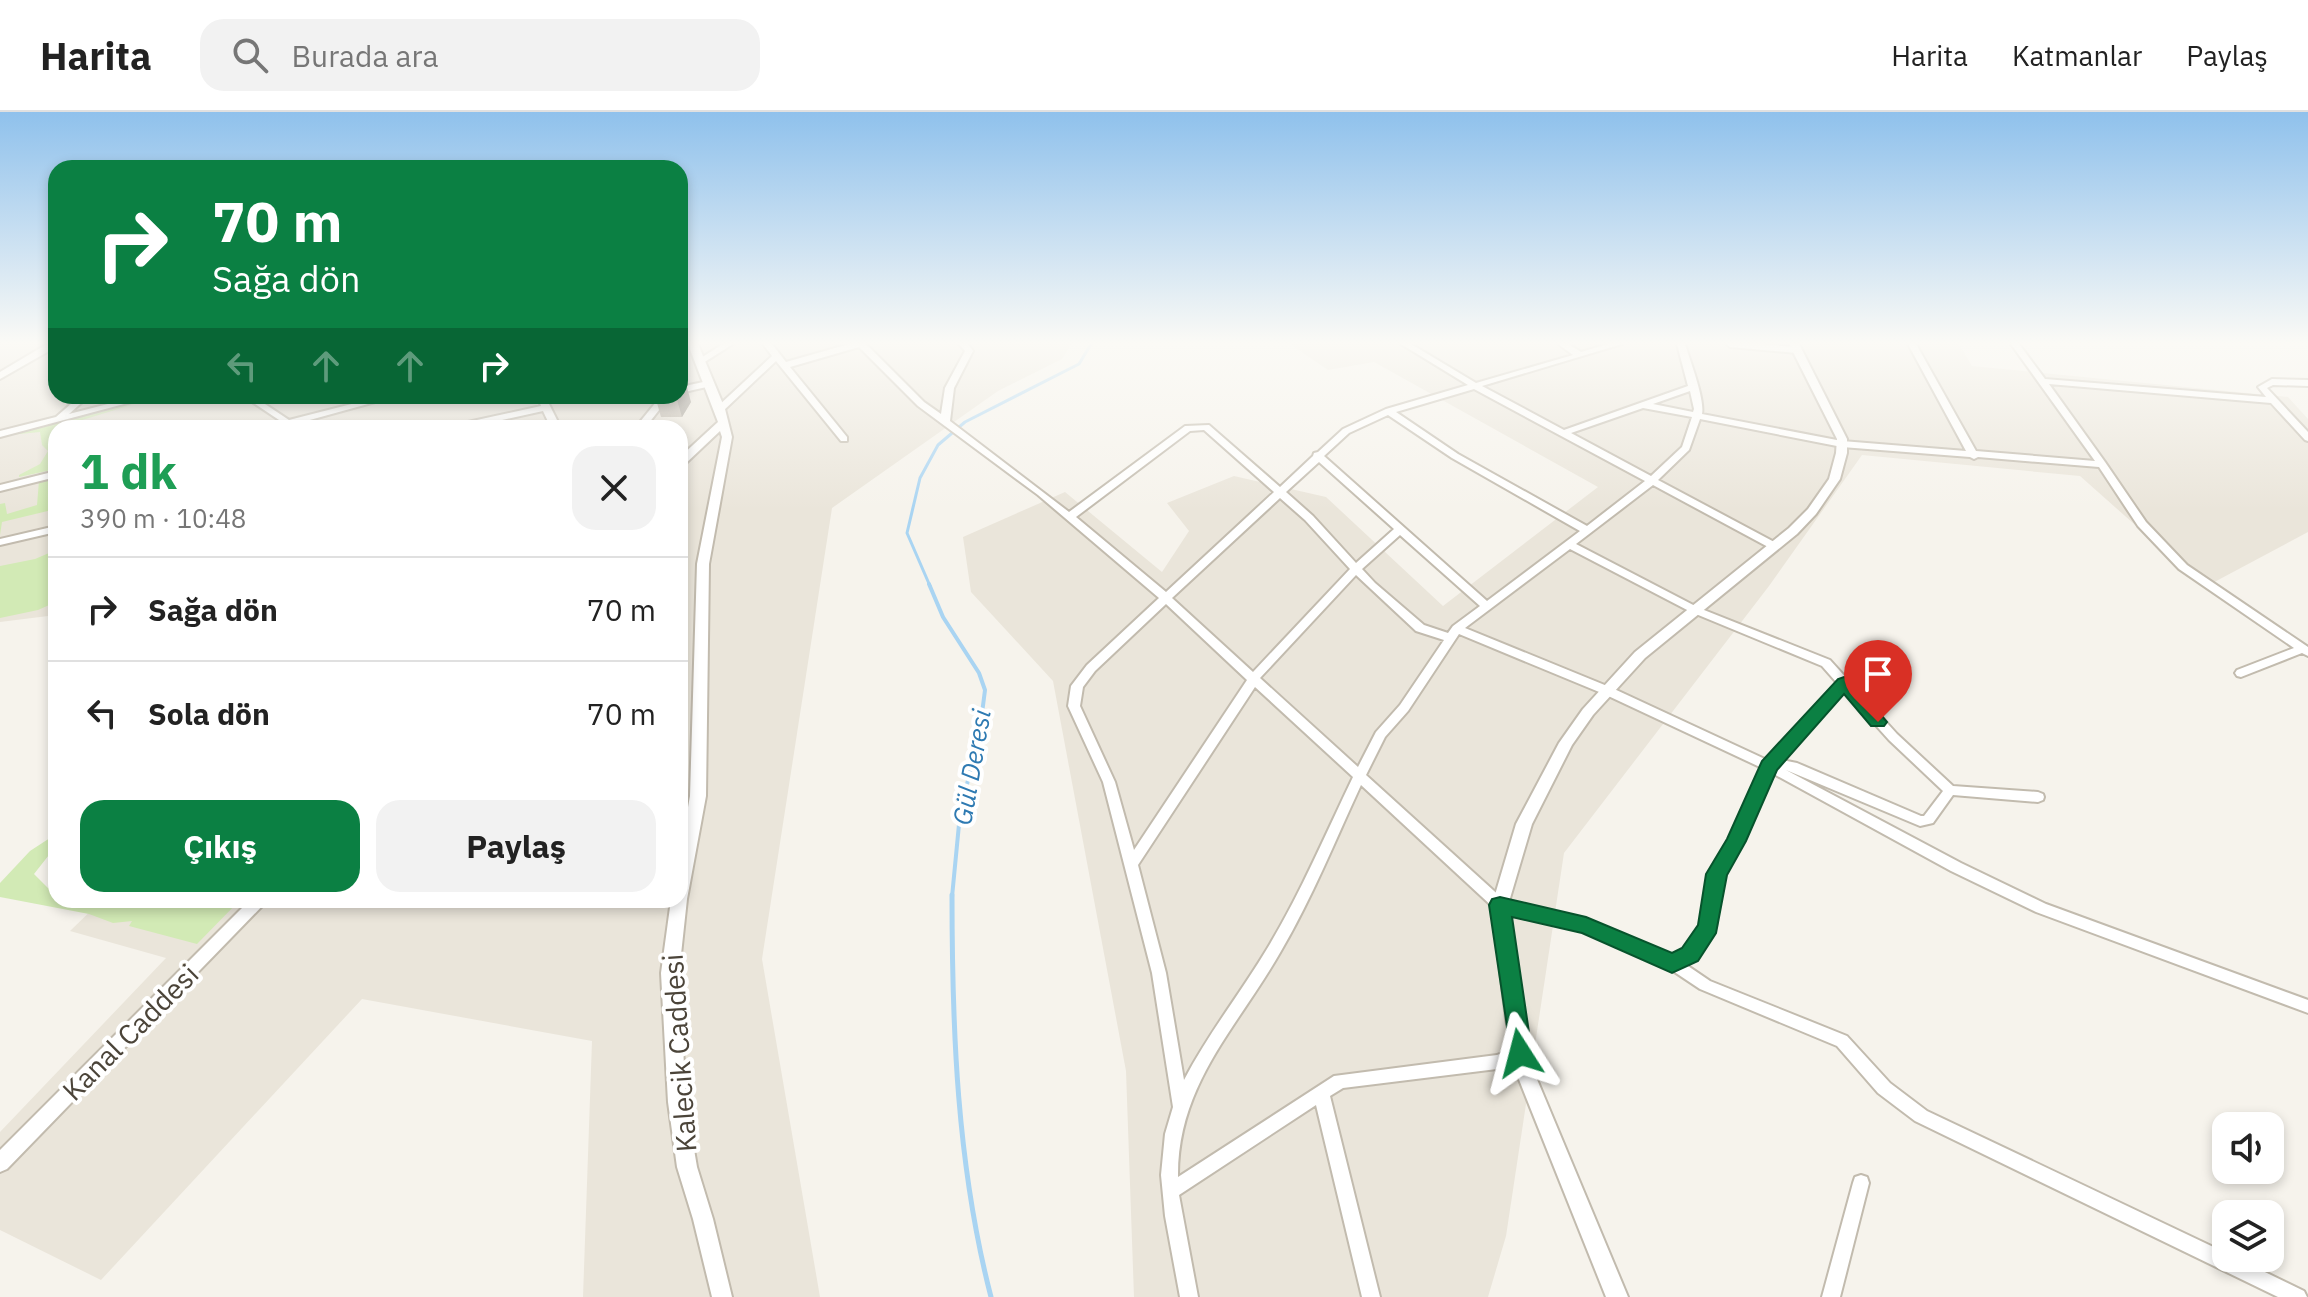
<!DOCTYPE html>
<html lang="tr">
<meta charset="utf-8">
<style>
body{margin:0;font-family:"IBM Plex Sans",sans-serif;background:#f2f2f2;color:#222;height:100vh;display:flex;flex-direction:column;font-size:30px;white-space:nowrap}
*{box-sizing:border-box;margin:0}
p{font-size:26px;color:#767676}
.icon{flex:none;width:44px;height:44px;fill:none;stroke:currentColor;stroke-width:2;stroke-linecap:round;stroke-linejoin:round}
.map{position:relative;flex:1;overflow:hidden}
.sheet{position:absolute;left:48px;top:308px;width:640px;height:488px;display:flex;flex-direction:column;background:#fff;border-radius:24px;box-shadow:0 4px 12px #0003}
.sheet>*{flex:none}
.banner{position:absolute;left:48px;top:48px;width:640px;height:244px;border-radius:24px;box-shadow:0 4px 12px #0003;background:#0b8043;color:#fff;overflow:hidden}
.buttons{position:absolute;left:2212px;top:1000px;display:grid;gap:16px}
.buttons a{display:grid;place-items:center;width:72px;height:72px;border-radius:16px;background:#fff;box-shadow:0 4px 12px #0003;font-size:40px}
.pin{position:absolute;display:grid;place-items:center;width:68px;height:68px;color:#fff;margin:-82px -34px;border-radius:50% 50% 50% 0;rotate:-45deg;box-shadow:0 0 8px #0007}
.pin .icon{rotate:45deg}
.me{position:absolute;width:88px;margin:-44px;rotate:351deg;stroke-linejoin:round;filter:drop-shadow(0 0 6px #0008)}
.turn{display:flex;align-items:center;gap:28px;height:168px;padding:0 32px;font-size:36px}
.turn .icon{width:104px;height:104px;stroke-width:2.5}
.turn b{display:block;font-size:56px;line-height:68px}
.lanes{display:flex;align-items:center;height:76px;padding:0 32px;background:#0003;justify-content:center;gap:40px;direction:ltr}
.lanes .off{opacity:.35}
.round{display:grid;place-items:center;flex:none;width:84px;height:84px;border-radius:24px;background:#f2f2f2}
.summary{display:flex;align-items:center;justify-content:space-between;height:136px;padding:0 32px}
h1{font-size:48px;font-weight:700;line-height:60px;color:#1e9e55}
.action{display:flex;gap:16px;margin-top:auto;padding:16px 32px}
.action a{flex:1;height:92px;border-radius:24px;background:#0b8043;color:#fff;font-size:32px;font-weight:700;line-height:92px;text-align:center}
.action a+a{background:#f2f2f2;color:#222}
ul{padding:0;list-style:none}
li{display:flex;align-items:center;gap:24px;height:104px;padding:0 32px;border-top:2px solid #e0e0e0}
li div{flex:1}
li b{display:block;font-size:30px}
li em{font-style:normal}
header{display:flex;align-items:center;gap:48px;box-sizing:border-box;height:112px;padding:0 40px;background:#fff;border-bottom:2px solid #e0e0e0}
header strong{font-size:38px}
nav{display:flex;gap:44px;margin-inline-start:auto;font-size:28px}
.search{width:560px;height:72px;background:#f2f2f2;display:flex;align-items:center;gap:20px;box-sizing:border-box;padding:0 28px;border-radius:24px;color:#767676;font-size:30px}
.map>svg:first-child{display:block}
.residential{fill:#eae5da}
.green{fill:#d2eab5}
.lines{fill:none;stroke-linecap:round;stroke-linejoin:round}
.stream-far2{stroke:#a9d4f2;stroke-width:3}
.stream-far1{stroke:#a9d4f2;stroke-width:4}
.stream{stroke:#a9d4f2;stroke-width:5}
.minor-casing{stroke:#c2bbae;stroke-width:4}
.tertiary-casing{stroke:#c2bbae;stroke-width:4}
.minor{fill:#fff;fill-rule:evenodd}
.tertiary{fill:#fff;fill-rule:evenodd}
.wall{fill:#bab2a6}
.shaded-wall{fill:#979187}
.route{fill:#0b8043;stroke:#07532c;stroke-width:2}
.labels{text-anchor:middle;dominant-baseline:central;stroke-width:8;stroke-linejoin:round;paint-order:stroke}
.water-label{font-size:26px;font-style:italic;fill:#2e7ab2;stroke:#fff}
.near-street-label{font-size:28px;fill:#4b4439;stroke:#fff}
</style>
<header>
<strong>Harita</strong>
<div class="search"><svg class="icon" aria-label="search" viewBox="0 0 24 24"><circle cx="10" cy="10" r="6"/><path d="M15 15l6 6"/></svg>Burada ara</div>
<nav><a>Harita</a><a>Katmanlar</a><a>Paylaş</a></nav>
</header>
<div class="map">
<svg width="2308" height="1185" viewBox="0 0 2308 1185">
<rect width="100%" height="100%" fill="#f6f3ec"/>
<!-- residential -->
<path class="residential" d="M0 232H56V284H680V232H1071L1062 247 998 279 832 396 762 847 820 1185H583L592 929 362 887 101 1168 0 1118V1020L166 846 70 819 102 788H680V316H56V503L0 510Z
M1290 232H1959L1972 254 2288 285 2308 307V420L2205 475 2080 364 1862 343 1769 474 1564 741 1506 1124 1488 1185H1134L1126 959 1053 569 971 480 963 425 1065 380 1162 460 1189 419 1167 391 1234 364 1326 385 1443 494 1598 375 1374 250 1328 258Z"/>
<!-- green -->
<path class="green" d="M138 291 56 316V357L19 365V363L40 352 48 339 42 333 40 320 0 324Z
M56 365V397L2 410 0 423V392L5 391 7 402 37 393 39 369Z
M56 438V490L38 498 0 506V454L35 447Z
M56 722V734L34 762 48 776H56V788H240L197 832 129 814 132 809 113 811 89 802 0 785V771L30 739Z"/>
<g class="lines">
<!-- stream-far2 -->
<path class="stream-far2" d="M930 474 907 421 920 366 938 333 965 310 1079 252 1091 232"/>
<!-- stream-far1 -->
<path class="stream-far1" d="M929 472 943 505 979 561 985 578 980 617 960 702 952 785"/>
<!-- stream -->
<path class="stream" d="M952 783C952 917 957 1054 991 1185"/>
<!-- minor casing -->
<g class="minor-casing">
<path id="minor" d="M723 232H733L703 251 696 249Z
M763 232H772L786 250 849 232H866L924 290 941 302 945 276 965 239 959 232H968L973 239 954 276 950 309 1069 400 1185 314 1209 313 1280 375 1313 344 1314 341 1318 340 1343 317 1386 297 1468 273 1401 232H1411L1476 271 1573 243 1558 232H1568L1581 240 1608 232H1622L1482 274 1564 318 1688 274 1677 232H1685C1690 249 1705 287 1702 302L1842 329 1966 339 1908 232H1916L1976 339 2095 349 2011 232H2019L2045 267 2266 285 2258 275 2272 267 2308 268V274L2273 273 2267 276 2308 320V329L2305 328 2271 291 2049 272 2105 350 2146 410 2187 453 2308 535V544L2302 541 2241 565 2237 564 2235 561 2237 558 2294 536 2179 457 2138 414 2099 355 1978 345 1974 347 1970 345 1842 335 1700 307 1689 338 1658 368 1778 432 1779 434 1778 436H1770L1653 373 1576 432 1699 496 1830 548 1897 622 1953 674 2038 680 2043 682 2044 685 2043 688 2038 690 1953 683 1933 711 1920 714 1786 658 1961 751 2046 792 2308 888V901L2036 800 1951 759 1772 661 1743 729 1723 763 1716 815 1695 846 1685 852 1710 869 1847 924 1890 971 1927 999 2226 1141V1146H2236L2304 1179 2307 1185H2278L1915 1009 1878 981 1837 934 1700 877 1667 855 1583 819 1495 797 1361 673C1335 729 1312 786 1281 839 1238 915 1177 972 1178 1065L1334 964 1497 943 1520 934 1525 936 1528 941 1525 946 1497 957 1343 976 1330 984 1380 1185H1362L1316 993 1179 1083 1198 1185H1180L1165 1104 1161 1063 1165 1022 1173 995 1152 861 1103 670 1068 594 1071 574 1087 553 1159 486 1038 383 918 294 859 235 790 255 847 325V329H841L776 249 723 299H717V295L772 244ZM1474 277 1645 369 1587 414 1458 342 1396 300ZM1690 279 1694 297 1693 300 1653 292ZM1643 296 1692 305 1682 335 1651 364 1571 321ZM1388 303 1452 346 1580 419 1487 489 1324 344 1349 321ZM1204 318 1274 380 1166 480 1076 405 1190 319ZM1319 350 1394 417 1356 451 1313 404 1286 380ZM1280 386 1305 408 1350 457 1253 560 1172 486ZM1400 423 1480 494 1453 514 1448 521 1424 513 1375 471 1362 457ZM1570 437 1691 500 1822 554 1837 571 1767 648 1612 576 1465 516ZM1356 463 1416 519 1444 528 1400 593 1376 620 1358 655 1260 566ZM1166 492 1247 568 1134 738 1115 670 1080 594 1083 575 1095 559ZM1459 522 1604 582 1762 656 1730 728 1709 762 1702 814 1685 838 1672 844 1586 808 1504 788 1366 663 1385 625 1408 599ZM1255 575 1353 665C1326 721 1302 778 1270 832 1243 878 1209 920 1184 968L1166 861 1138 753ZM1844 578 1889 628 1943 679 1924 704H1921L1797 651 1782 648Z
M1726 232H1761L1797 235 1801 238 1797 241 1730 235Z
M708 269 711 270V274L680 281V275Z
M80 284H89L69 302 139 284H154L0 325V319L56 305Z
M243 284H253L289 308 383 284H397L288 314Z
M537 284H545L561 316H551L543 299 466 316H449L454 313 541 294Z
M661 284H670L645 316H635Z
M56 359V365L0 379V373Z
M56 414V420L0 433V427Z
M1861 1063 1867 1065 1869 1071 1840 1185H1822L1853 1071 1855 1065Z"/>
</g>
<!-- tertiary casing -->
<g class="tertiary-casing">
<path id="tertiary" d="M47 232H56V235L0 267V260Z
M688 232H698L725 297 732 325 709 452 706 684 687 787 679 861 686 990 697 1055 713 1107 732 1185H712L693 1107 677 1055 668 990 661 861 671 788H680V740L690 684 697 452 722 325 720 319 684 353 680 354V345L718 310Z
M1789 232H1799L1847 327V341L1840 367 1816 402 1797 422 1645 546 1593 603 1572 633 1532 712 1508 793 1524 907 1536 965 1628 1185H1606L1518 965 1506 907 1492 793 1516 712 1559 631 1583 597 1635 540 1789 416 1808 397 1829 367 1836 341 1837 327Z
M250 788H268L7 1057 0 1060V1038Z"/>
</g>
<!-- minor -->
<use href="#minor" class="minor"/>
<!-- tertiary -->
<use href="#tertiary" class="tertiary"/>
</g>
<!-- wall -->
<path class="wall" d="M655 284H680L691 290 682 305H661Z"/>
<!-- shaded-wall -->
<path class="shaded-wall" d="M685 268 691 290 682 305 676 284H680V276Z"/>
<!-- sky -->
<linearGradient id="sky" x2="0" y2="1"><stop stop-color="#8fc1ec"/><stop offset="0.58" stop-color="#fbfaf6"/><stop offset="1" stop-color="#fbfaf6" stop-opacity="0"/></linearGradient>
<rect width="2308" height="398" fill="url(#sky)"/>
<!-- route -->
<path class="route" d="M1844 565 1851 567 1887 610 1884 614H1871L1844 582 1777 658 1746 729 1727 763 1716 821 1698 849 1672 861 1582 821 1512 805 1532 941 1529 948 1520 951 1512 948 1489 793 1492 787 1500 785 1586 805 1672 841 1682 836 1698 813 1706 762 1727 727 1762 649 1838 567Z"/>
<g class="labels">
<!-- water labels -->
<g class="water-label">
<text transform="translate(971 655) rotate(-80)">Gül Deresi</text>
</g>
<!-- near-street labels -->
<g class="near-street-label">
<text transform="translate(130 920) rotate(-45)">Kanal Caddesi</text>
<text transform="translate(679 941) rotate(-94)">Kalecik Caddesi</text>
</g>
</g>
</svg>
<div class="buttons">
<a><svg class="icon" aria-label="sound" viewBox="0 0 24 24"><path d="M4 9h4l5-4v14l-5-4H4zM17 9q2 3 0 6"/></svg></a>
<a><svg class="icon" aria-label="layers" viewBox="0 0 24 24"><path d="M12 4l9 5-9 5-9-5zM3 14l9 5 9-5"/></svg></a>
</div>
<div class="pin" style="left:1878px;top:610px;background:#d93025"><svg class="icon" aria-label="arrive" viewBox="0 0 24 24"><path d="M6 21V4h12l-3 4 3 4H6"/></svg></div>
<svg class="me" style="left:1520px;top:941px" viewBox="-20 -20 40 40"><path d="M0-17L14 15 0 8-14 15z" fill="#0b8043" stroke="#fff" stroke-width="4"/></svg>
<div class="banner">
<div class="turn"><svg class="icon" aria-label="right" viewBox="0 0 24 24"><path d="M7 20v-9h11M14 6l5 5-5 5"/></svg><div><b>70 m</b>Sağa dön</div></div>
<div class="lanes"><svg class="icon off" aria-label="left" viewBox="0 0 24 24"><path d="M17 20v-9H6M10 6l-5 5 5 5"/></svg><svg class="icon off" aria-label="ahead" viewBox="0 0 24 24"><path d="M12 20V5M6 11l6-6 6 6"/></svg><svg class="icon off" aria-label="ahead" viewBox="0 0 24 24"><path d="M12 20V5M6 11l6-6 6 6"/></svg><svg class="icon" aria-label="right" viewBox="0 0 24 24"><path d="M7 20v-9h11M14 6l5 5-5 5"/></svg></div>
</div>
<section class="sheet">
<div class="summary"><div><h1>1 dk</h1><p>390 m · 10:48</p></div><a class="round"><svg class="icon" aria-label="close" viewBox="0 0 24 24"><path d="M6 6l12 12M18 6L6 18"/></svg></a></div>
<ul>
<li><svg class="icon" aria-label="right" viewBox="0 0 24 24"><path d="M7 20v-9h11M14 6l5 5-5 5"/></svg><div><b>Sağa dön</b></div><em>70 m</em></li>
<li><svg class="icon" aria-label="left" viewBox="0 0 24 24"><path d="M17 20v-9H6M10 6l-5 5 5 5"/></svg><div><b>Sola dön</b></div><em>70 m</em></li>
</ul>
<div class="action"><a>Çıkış</a><a>Paylaş</a></div>
</section>
</div>
